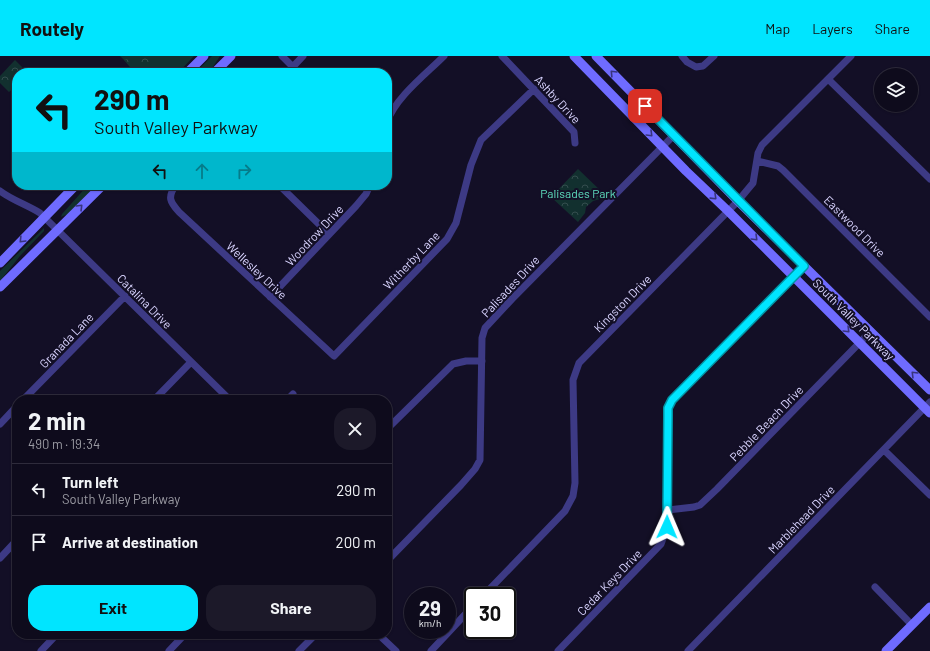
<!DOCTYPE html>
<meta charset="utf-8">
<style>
body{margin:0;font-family:Barlow,sans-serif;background:#1c1929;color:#f1f3f6;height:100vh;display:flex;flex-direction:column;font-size:15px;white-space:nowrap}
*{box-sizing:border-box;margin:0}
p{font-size:13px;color:#9b9ba3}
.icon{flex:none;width:22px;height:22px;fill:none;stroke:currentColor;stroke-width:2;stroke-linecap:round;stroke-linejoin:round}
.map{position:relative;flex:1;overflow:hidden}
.sheet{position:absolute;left:12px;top:339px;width:380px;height:244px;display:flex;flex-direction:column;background:#0e0b1c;border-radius:16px;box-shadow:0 1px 3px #0004,0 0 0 1px #2e2b3b}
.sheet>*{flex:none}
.top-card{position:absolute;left:12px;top:12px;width:380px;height:122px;border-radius:16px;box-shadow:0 1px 3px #0004,0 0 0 1px #2e2b3b;background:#00e5ff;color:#111;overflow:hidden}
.fabs{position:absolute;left:874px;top:12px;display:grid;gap:8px}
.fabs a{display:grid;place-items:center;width:44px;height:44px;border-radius:50%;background:#0e0b1c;box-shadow:0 1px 3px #0004,0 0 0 1px #2e2b3b;font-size:20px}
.speed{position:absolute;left:404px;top:531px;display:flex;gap:8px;font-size:20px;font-weight:700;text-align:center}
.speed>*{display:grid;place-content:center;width:52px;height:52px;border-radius:50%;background:#0e0b1c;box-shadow:0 1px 3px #0004,0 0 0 1px #2e2b3b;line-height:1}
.speed small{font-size:10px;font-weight:400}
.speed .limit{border:2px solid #111;border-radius:6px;background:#fff;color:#111}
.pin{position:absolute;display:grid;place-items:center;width:34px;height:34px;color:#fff;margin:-17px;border-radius:8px;box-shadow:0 2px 6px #0006}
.me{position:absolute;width:44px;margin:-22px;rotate:1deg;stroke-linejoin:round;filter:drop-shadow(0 0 3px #0008)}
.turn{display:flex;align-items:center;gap:14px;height:84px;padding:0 16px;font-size:18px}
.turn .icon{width:52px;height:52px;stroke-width:2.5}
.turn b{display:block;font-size:28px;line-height:34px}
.lanes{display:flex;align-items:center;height:38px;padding:0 16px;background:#0003;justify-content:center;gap:20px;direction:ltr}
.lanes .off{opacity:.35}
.round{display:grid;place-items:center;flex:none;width:42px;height:42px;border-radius:16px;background:#1c1929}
.overview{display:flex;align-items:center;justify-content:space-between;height:68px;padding:0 16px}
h1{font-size:24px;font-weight:700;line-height:30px}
.cta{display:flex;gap:8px;margin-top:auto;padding:8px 16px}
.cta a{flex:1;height:46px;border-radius:16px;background:#00e5ff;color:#111;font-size:16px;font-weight:700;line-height:46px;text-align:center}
.cta a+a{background:#1c1929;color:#f1f3f6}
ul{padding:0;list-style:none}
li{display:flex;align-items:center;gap:12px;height:52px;padding:0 16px;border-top:1px solid #2e2b3b}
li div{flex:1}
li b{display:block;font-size:15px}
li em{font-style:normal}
header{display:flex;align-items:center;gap:24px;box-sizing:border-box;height:56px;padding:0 20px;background:#00e5ff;color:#111}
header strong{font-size:19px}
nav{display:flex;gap:22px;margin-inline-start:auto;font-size:14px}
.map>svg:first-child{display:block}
.grass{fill:#12302f}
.forest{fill:url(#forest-crowns)}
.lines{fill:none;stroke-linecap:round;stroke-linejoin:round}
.street{stroke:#3d3a85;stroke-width:7}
.secondary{stroke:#6f6bff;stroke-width:9}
.oneway{stroke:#38347d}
.route-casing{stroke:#0095a6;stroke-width:10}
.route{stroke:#00e5ff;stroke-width:7}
.labels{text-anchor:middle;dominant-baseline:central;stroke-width:4;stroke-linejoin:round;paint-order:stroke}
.street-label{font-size:12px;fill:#d9d4ff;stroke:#130f26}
.park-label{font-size:12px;fill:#5fe0c0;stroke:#130f26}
</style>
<header>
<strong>Routely</strong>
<nav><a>Map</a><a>Layers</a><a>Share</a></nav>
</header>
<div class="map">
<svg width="930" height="595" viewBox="0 0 930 595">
<defs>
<pattern id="forest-crowns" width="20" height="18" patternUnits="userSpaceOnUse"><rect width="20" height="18" fill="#12302f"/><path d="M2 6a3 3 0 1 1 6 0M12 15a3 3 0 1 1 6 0" fill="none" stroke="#344d4e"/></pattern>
</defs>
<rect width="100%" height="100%" fill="#130f26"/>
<!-- grass -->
<path class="grass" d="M120 0H194L178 17H137Z
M212 0H220L209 17H195Z
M88 129H98L68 158 61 161 62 158Z
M44 172V175L20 200 0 225V215Z"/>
<!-- forest -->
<path class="forest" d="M134 0 151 1 165 17H135L124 4 133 2Z
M15 4 28 17H17V29L9 36 0 27V20Z
M578 113 604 138 600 143 593 145 586 151 585 157 578 166 551 141Z"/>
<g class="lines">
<!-- street -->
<path class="street" d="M282 0 293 11
M502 0 574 76 575 87
M682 0 687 6 696 11 703 10 714 0
M287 17 303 0
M828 23 930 123
M387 66C396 41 425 19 444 0
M757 105 778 110 783 114 930 261
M176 129C167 141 170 146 179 156L334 300 447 183 456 167 471 109 481 84 534 33
M279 129 329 178
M0 135C12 144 27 149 40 157L230 344
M270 241 356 150 366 138 370 129
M23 344 125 240
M154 344 191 306
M287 344 293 338
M0 368 17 350
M387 373 453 308 466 305H482
M884 394 930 439
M668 454 694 451 700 449 717 433 871 275
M0 502 17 484
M387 505 461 429 475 413 480 404 482 282 485 272 512 243 674 79
M875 531 912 569
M483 540 565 455 573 440 575 427 573 324 579 307 738 145 753 127 758 97 762 89 851 0
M378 578 396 595
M41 595 57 578
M169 595 185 578
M299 595 316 578
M431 595 473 550
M558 595 661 488 667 471 668 360V352L672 344 804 210
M688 595 930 346"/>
<!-- secondary -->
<path class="secondary" d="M574 0 686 115 728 155 930 357
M596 0 738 145 930 334
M187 17 204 0
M214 17 231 0
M0 207 76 129
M0 231 103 129
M886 595 930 551"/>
</g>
<!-- one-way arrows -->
<defs><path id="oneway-chevron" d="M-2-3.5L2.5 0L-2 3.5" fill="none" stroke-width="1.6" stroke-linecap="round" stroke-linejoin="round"/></defs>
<g class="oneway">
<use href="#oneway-chevron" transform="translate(613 17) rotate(-134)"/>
<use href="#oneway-chevron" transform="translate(650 78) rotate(45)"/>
<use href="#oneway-chevron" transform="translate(714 141) rotate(44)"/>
<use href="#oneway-chevron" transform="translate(80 151) rotate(-45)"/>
<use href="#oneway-chevron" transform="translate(755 182) rotate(45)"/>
<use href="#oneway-chevron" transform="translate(22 184) rotate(134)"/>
<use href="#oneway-chevron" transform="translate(847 274) rotate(45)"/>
<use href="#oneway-chevron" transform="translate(914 318) rotate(-135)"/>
</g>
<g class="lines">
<!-- route casing -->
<g class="route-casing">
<path id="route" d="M645 50 804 210 672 344 668 352V360L667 471"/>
</g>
<!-- route -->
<use href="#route" class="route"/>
</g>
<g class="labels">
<!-- street labels -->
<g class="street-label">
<text transform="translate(558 43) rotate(47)">Ashby Drive</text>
<text transform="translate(855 170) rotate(45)">Eastwood Drive</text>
<text transform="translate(314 179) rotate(-47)">Woodrow Drive</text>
<text transform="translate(411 204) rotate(-46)">Witherby Lane</text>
<text transform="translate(257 214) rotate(43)">Wellesley Drive</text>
<text transform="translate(510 230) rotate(-47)">Palisades Drive</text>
<text transform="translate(145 245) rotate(45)">Catalina Drive</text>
<text transform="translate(622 247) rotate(-45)">Kingston Drive</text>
<text transform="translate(854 263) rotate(45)">South Valley Parkway</text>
<text transform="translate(66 284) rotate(-46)">Granada Lane</text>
<text transform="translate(766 367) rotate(-46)">Pebble Beach Drive</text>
<text transform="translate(801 463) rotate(-46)">Marblehead Drive</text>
<text transform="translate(609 526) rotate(-46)">Cedar Keys Drive</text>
</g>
<!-- park labels -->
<g class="park-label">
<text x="578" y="137">Palisades Park</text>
</g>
</g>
</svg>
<div class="fabs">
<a><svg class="icon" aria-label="layers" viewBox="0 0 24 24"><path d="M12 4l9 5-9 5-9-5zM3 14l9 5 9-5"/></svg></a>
</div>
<div class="speed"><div>29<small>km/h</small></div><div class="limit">30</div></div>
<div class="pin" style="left:645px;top:50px;background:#d93025"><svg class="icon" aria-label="arrive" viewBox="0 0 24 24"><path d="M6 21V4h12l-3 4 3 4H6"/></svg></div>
<svg class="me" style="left:667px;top:471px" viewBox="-20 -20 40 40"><path d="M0-17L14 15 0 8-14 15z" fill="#00e5ff" stroke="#fff" stroke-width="4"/></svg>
<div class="top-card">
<div class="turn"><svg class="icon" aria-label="left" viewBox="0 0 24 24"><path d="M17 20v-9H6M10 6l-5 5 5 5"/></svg><div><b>290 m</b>South Valley Parkway</div></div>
<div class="lanes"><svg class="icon" aria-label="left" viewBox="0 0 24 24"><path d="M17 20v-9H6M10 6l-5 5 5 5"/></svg><svg class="icon off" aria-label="ahead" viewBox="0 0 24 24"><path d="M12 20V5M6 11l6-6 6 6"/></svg><svg class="icon off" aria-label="right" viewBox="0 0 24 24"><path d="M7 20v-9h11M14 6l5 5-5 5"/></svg></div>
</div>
<section class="sheet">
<div class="overview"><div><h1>2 min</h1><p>490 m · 19:34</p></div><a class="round"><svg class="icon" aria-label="close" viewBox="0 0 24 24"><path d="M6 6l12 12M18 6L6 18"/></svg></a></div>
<ul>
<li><svg class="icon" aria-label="left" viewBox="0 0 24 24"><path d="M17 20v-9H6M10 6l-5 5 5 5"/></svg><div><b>Turn left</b><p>South Valley Parkway</p></div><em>290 m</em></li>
<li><svg class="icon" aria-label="arrive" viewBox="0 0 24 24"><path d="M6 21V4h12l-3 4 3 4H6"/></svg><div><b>Arrive at destination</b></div><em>200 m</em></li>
</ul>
<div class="cta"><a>Exit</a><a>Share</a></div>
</section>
</div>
